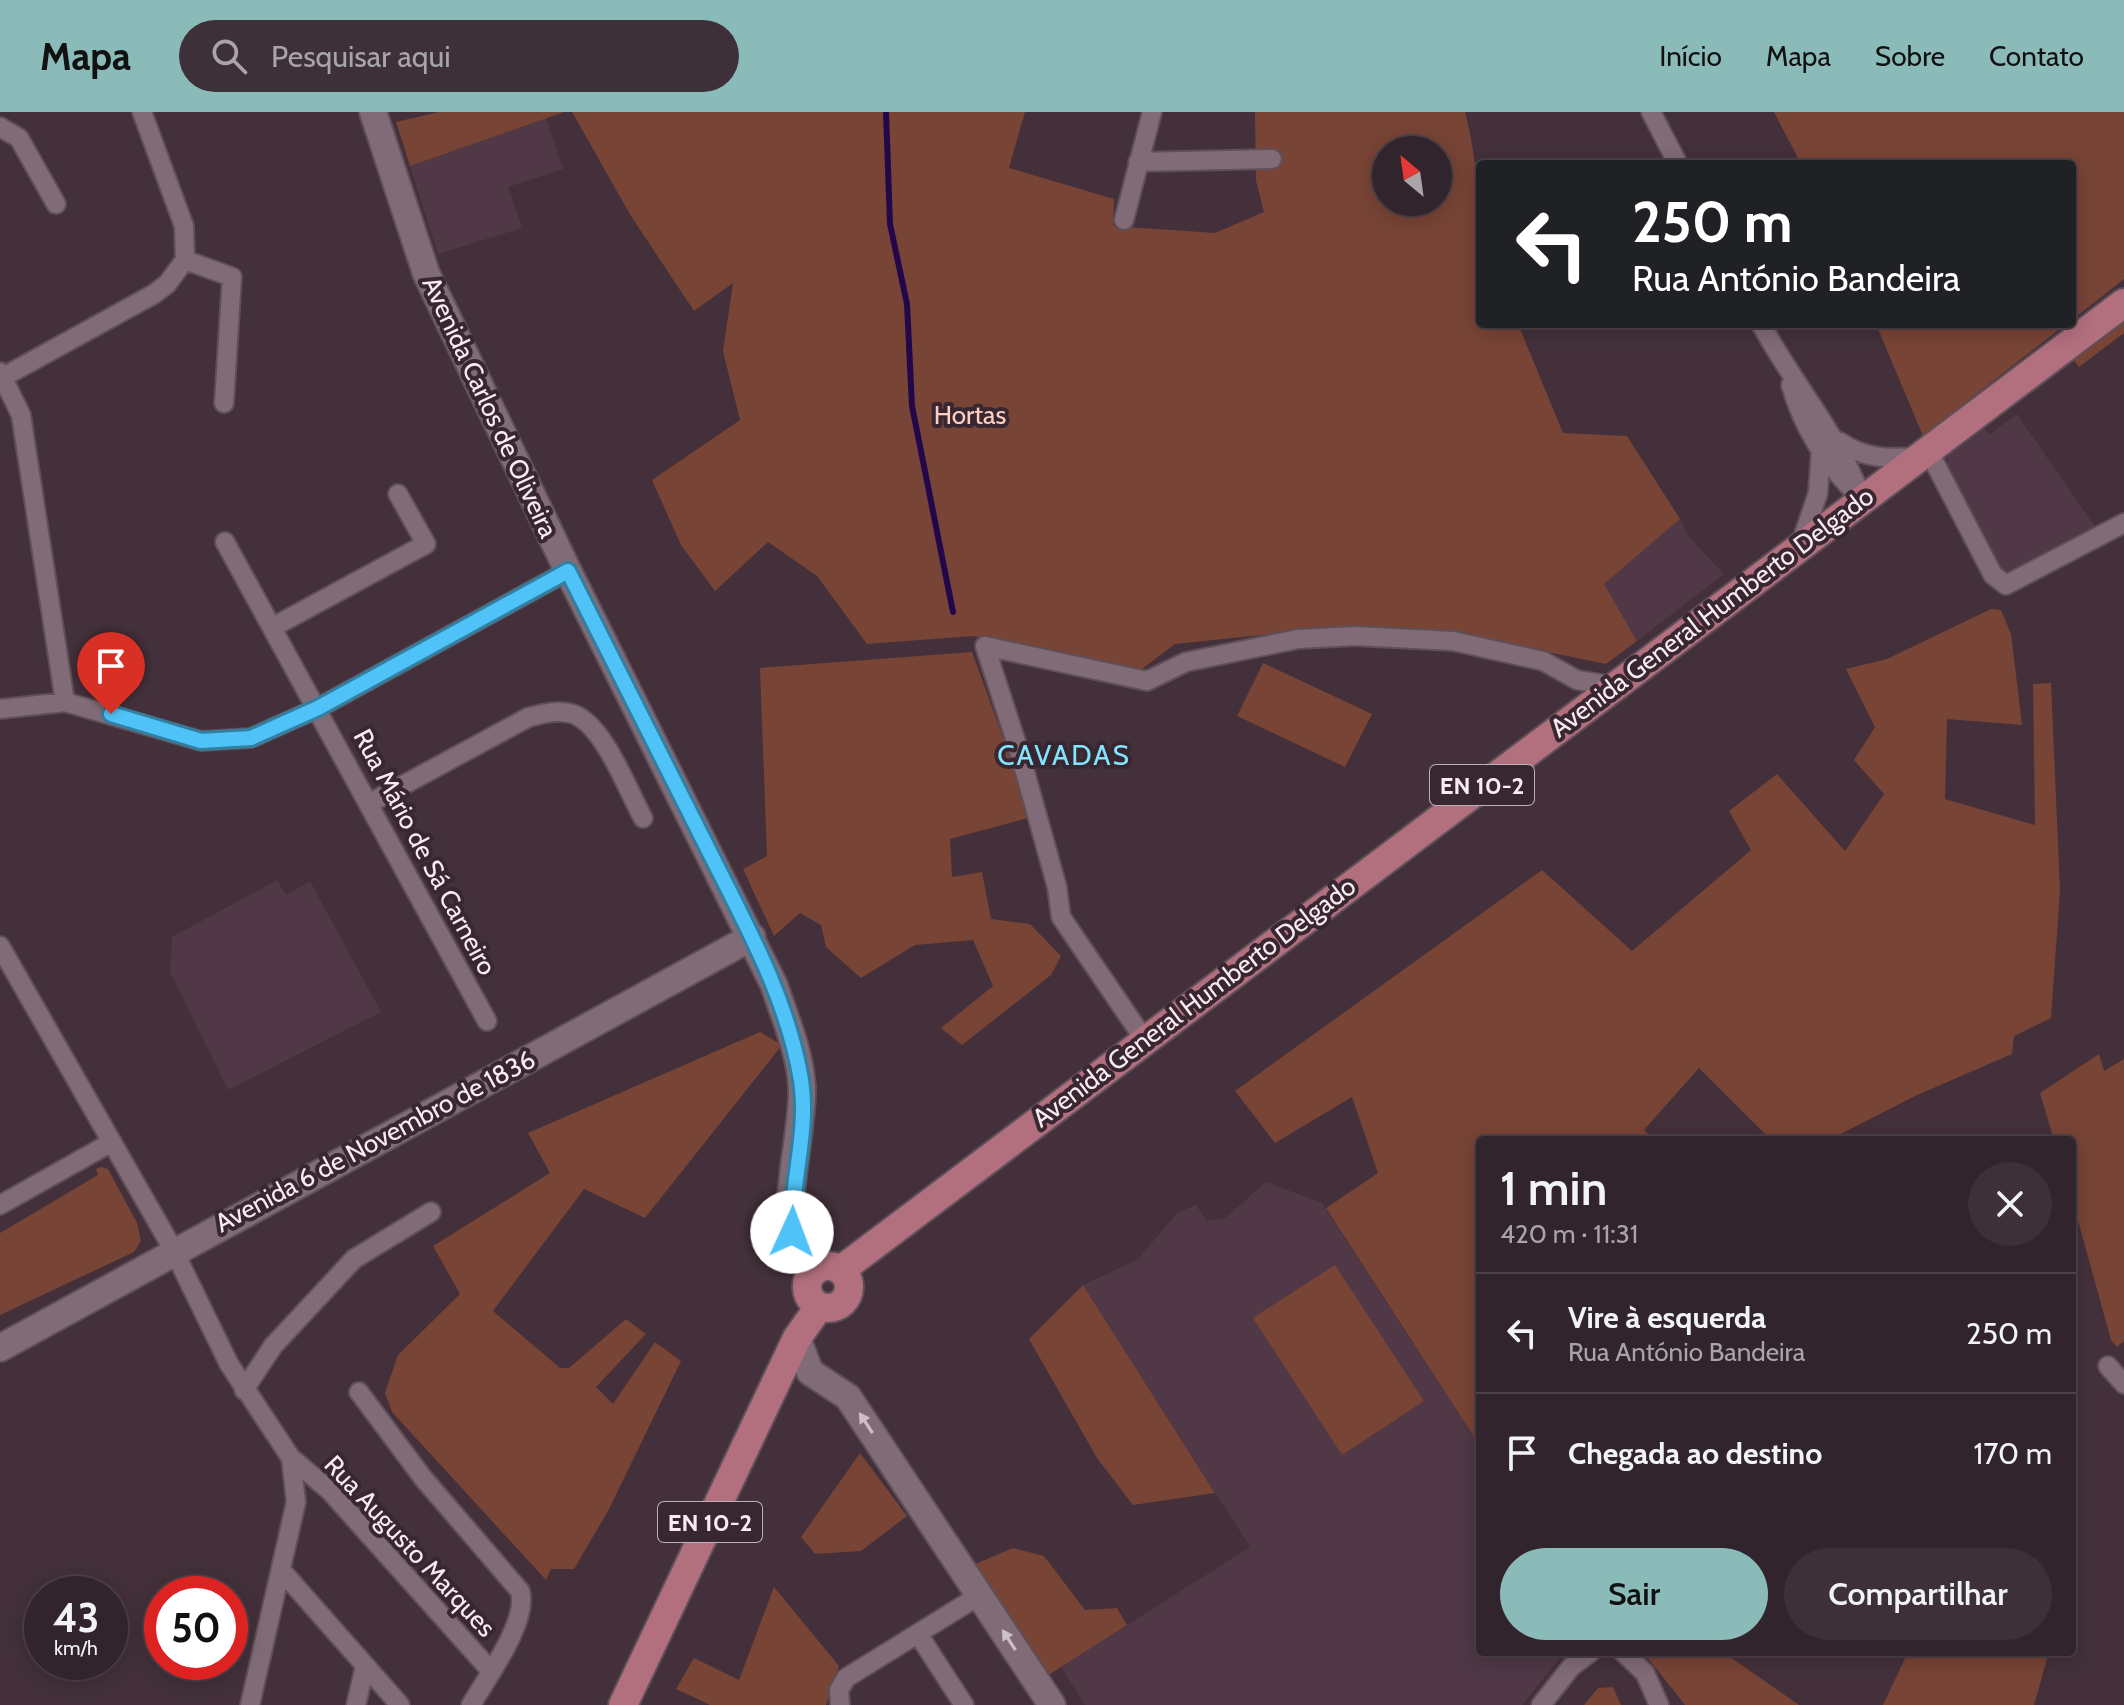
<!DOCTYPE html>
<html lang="pt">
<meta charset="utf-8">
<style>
body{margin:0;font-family:Cabin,sans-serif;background:#3d3038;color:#f1f3f6;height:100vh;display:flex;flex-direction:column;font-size:30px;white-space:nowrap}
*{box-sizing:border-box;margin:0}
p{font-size:26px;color:#a8a4a9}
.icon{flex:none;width:44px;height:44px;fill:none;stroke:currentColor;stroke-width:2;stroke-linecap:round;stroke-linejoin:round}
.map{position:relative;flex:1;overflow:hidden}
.sheet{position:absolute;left:1476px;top:1024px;width:600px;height:520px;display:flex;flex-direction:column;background:#32242c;border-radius:8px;box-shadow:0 4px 20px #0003,0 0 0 2px #4d4148}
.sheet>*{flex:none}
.top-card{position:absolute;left:1476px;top:48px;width:600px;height:168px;border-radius:8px;box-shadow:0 4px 20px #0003,0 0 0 2px #4d4148;background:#202124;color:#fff;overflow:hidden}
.needle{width:52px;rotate:331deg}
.buttons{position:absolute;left:1372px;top:24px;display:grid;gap:16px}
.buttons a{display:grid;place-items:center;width:80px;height:80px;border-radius:50%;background:#32242c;box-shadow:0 4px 20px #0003,0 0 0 2px #4d4148;font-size:40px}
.speed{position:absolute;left:24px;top:1464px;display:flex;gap:16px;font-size:40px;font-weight:700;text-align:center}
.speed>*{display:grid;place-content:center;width:104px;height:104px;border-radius:50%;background:#32242c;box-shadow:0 4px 20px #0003,0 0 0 2px #4d4148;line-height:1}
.speed small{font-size:20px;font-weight:400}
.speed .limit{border:12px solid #d22;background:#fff;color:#111}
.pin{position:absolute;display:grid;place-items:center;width:68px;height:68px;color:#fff;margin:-82px -34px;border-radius:50% 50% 50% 0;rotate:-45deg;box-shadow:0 0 8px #0007}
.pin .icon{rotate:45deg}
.me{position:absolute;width:88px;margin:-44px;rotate:2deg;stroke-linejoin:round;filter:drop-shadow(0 0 6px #0008)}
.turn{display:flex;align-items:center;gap:28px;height:168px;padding:0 24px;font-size:36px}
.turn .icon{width:104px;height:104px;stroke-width:2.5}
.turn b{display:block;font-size:56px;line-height:68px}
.round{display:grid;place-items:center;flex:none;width:84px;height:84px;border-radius:42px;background:#3d3038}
.head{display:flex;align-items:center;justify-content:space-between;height:136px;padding:0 24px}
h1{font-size:48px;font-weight:600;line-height:60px}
.action{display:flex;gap:16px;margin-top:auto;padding:16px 24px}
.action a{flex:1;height:92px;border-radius:48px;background:#8bbbb9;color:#111;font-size:32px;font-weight:600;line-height:92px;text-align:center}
.action a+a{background:#3d3038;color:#f1f3f6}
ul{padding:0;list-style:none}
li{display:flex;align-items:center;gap:24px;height:120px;padding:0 24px;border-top:2px solid #4d4148}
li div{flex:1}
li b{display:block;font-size:30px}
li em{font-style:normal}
header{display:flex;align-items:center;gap:48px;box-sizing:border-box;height:112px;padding:0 40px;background:#8bbbb9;color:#111}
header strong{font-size:38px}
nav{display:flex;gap:44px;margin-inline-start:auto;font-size:28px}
.search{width:560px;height:72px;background:#3d3038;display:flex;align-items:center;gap:20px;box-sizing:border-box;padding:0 28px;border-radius:44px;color:#a8a4a9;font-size:30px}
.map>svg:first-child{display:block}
.built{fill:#503846}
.green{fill:#784436;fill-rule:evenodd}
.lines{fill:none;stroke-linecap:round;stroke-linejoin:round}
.stream{stroke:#22084b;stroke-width:6}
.street-casing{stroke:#5f4f58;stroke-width:22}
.secondary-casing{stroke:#5f4f58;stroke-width:30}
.primary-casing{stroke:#5f4f58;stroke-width:32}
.street{stroke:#806b76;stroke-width:18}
.secondary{stroke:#806b76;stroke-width:26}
.primary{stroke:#b26f7e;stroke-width:28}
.oneway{fill:#cebec7}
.route-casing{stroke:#337fa1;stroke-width:20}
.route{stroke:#4fc3f7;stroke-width:14}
.labels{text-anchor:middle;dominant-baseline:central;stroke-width:8;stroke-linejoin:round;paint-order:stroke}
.shield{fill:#382630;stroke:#beb0b8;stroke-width:2}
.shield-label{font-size:24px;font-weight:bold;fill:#f8ebf2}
.street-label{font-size:26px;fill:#f8ebf2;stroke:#382630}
.park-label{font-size:26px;fill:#fdcec1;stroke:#382630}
.neighbourhood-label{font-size:28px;letter-spacing:2px;fill:#82e5ff;stroke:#382630}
</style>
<header>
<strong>Mapa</strong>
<div class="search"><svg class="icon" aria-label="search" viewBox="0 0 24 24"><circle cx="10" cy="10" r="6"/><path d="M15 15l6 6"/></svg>Pesquisar aqui</div>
<nav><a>Início</a><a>Mapa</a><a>Sobre</a><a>Contato</a></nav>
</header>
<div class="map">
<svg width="2124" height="1593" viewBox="0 0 2124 1593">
<rect width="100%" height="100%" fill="#43303a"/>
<!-- built -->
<path class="built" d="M546 6 563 57 508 75 522 116 438 142 410 54Z
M2017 302 2096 416 2009 463 2002 462 1947 351 1948 340 1984 315 1989 323Z
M1680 407 1689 425 1724 462 1637 529 1603 472Z
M277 768 286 783 310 769 381 900 228 978 170 860 172 825Z
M1266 1070 1322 1091 1480 1334V1540H1565L1522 1593H1085L1061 1555 1250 1435 1083 1173 1138 1147 1178 1100 1196 1093 1207 1109 1225 1106Z"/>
<!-- green -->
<path class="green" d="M439 0H564L410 54 396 10Z
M572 0H1025L1009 56 1114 87 1113 114 1215 121 1264 100 1256 69 1255 0H1465C1483 68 1480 142 1480 212H1518L1563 321 1627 324 1680 407 1604 472 1637 529 1606 552 1455 521 1348 514 1175 532 1138 560 973 524 867 532 817 464 768 430 715 479 681 433 652 368 740 308 723 239 733 171 694 199 631 104ZM1386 38H1438V90H1386Z
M1774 0H2124V167L2072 208V52H1801Z
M2124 207V221L2079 255 2072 246Z
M1876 212H2066L1923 324Z
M1991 497 2001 498 2011 522 2022 613 1947 607 1945 687 2035 713 2033 572 2051 571 2060 778 2051 906 2014 924 2012 942 1915 984 1829 1028H1771L1699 956 1644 1018 1655 1028H1480V1334L1326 1096 1378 1061 1352 985 1275 1031 1235 979 1542 758 1632 839 1751 738 1729 699 1777 662 1845 739 1884 682 1854 648 1875 615 1846 557 1887 547Z
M972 540 1032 705 950 727 952 765 982 760 991 807 1030 812 1061 844 1051 863 962 933 941 916 993 874 973 828 915 833 861 866 826 835 821 813 800 801 774 824 743 757 767 744 760 556Z
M1263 551 1372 602 1345 655 1237 604Z
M760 920 782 933 645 1106 584 1077 493 1199 560 1256H569L626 1207 646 1222 596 1275 613 1292 655 1230 681 1249 608 1399 574 1457H551L546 1468 392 1300 385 1281 398 1243 460 1182 433 1134 550 1061 528 1021Z
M2099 942 2104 959 2124 947V1229L2117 1235 2111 1228 2072 1087V1028H2054L2040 981Z
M101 1055 108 1057 137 1111 141 1129 134 1140 0 1203V1121L98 1063 96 1057Z
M1335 1153 1424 1289 1342 1343 1253 1206Z
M1083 1173 1215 1381 1133 1393 1097 1346 1029 1227Z
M860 1341 907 1404 861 1439 815 1442 801 1425Z
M1013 1436 1044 1444 1085 1498 1117 1496 1127 1513 1047 1564 973 1453Z
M774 1475 839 1554 826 1593H710L676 1577 694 1546 739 1568Z
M1643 1540H1723L1799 1593H1685Z
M1908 1540H2049L2034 1593H1883Z
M1613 1575 1621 1593H1584L1598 1576Z"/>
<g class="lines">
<!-- stream -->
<path class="stream" d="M886 0 890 112 907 192 912 294 953 500"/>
<!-- street casing -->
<g class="street-casing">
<path id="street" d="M142 0 184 114 185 148
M1651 0 1678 52
M0 15 19 26 56 92
M1138 50 1272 47
M1124 108 1152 0
M185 148 232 165 224 291
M1761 212C1793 272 1839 323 1862 387
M0 260 21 303 65 590
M3 265 154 182 167 172 185 148
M1791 273C1803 316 1828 355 1860 385
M1840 330C1865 347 1889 347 1918 345
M1928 338 1993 463 2006 473 2124 411
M225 430 487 909
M1801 431 1818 381 1821 337
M273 515 426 432 398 382
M985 534 1147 569 1186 550 1298 527 1355 524 1453 529 1543 549 1577 568 1614 574
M985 534 1020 642 1057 775 1061 805 1144 927
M0 597 65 590 201 629 251 626 318 596 568 459
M370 691 529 605C543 602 559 597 573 602 604 613 627 677 643 706
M0 834 174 1139 229 1252 291 1346 296 1390 250 1593
M0 1093 112 1030
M2108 1254 2124 1272
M244 1278 273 1234 354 1147 431 1100
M359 1280 423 1366 520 1479C529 1509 487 1565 471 1593
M291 1346 329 1378 491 1559
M281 1458 400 1593
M918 1522 964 1593
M1623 1540 1645 1561 1659 1593
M356 1593 365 1554
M840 1593 839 1578 846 1566 980 1483
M1541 1593 1571 1555 1591 1540"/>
</g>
<!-- secondary casing -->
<g class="secondary-casing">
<path id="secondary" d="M373 0 426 161 568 459 774 873C785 906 800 940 802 975 804 1015 780 1104 795 1135 799 1144 807 1152 813 1160
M797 1226 810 1260 848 1285 1052 1593
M0 1236 752 825"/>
</g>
<!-- primary casing -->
<g class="primary-casing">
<path id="primary" d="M807 1175a21 21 0 1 1 42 0a21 21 0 1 1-42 0Z
M841 1158 2124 191
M623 1593 797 1226 819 1195"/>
</g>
<!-- street -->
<use href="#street" class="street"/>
<!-- secondary -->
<use href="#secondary" class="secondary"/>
<!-- primary -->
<use href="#primary" class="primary"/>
</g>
<!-- one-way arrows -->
<defs><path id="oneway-solid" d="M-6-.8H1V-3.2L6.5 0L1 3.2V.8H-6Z" transform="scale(2)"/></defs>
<g class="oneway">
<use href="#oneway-solid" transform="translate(866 1311) rotate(-123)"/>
<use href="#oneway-solid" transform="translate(1009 1528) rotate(-123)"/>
</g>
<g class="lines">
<!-- route casing -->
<g class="route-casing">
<path id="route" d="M111 602 201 629 251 626 318 596 568 459C615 551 661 644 708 737 745 811 787 885 801 968 809 1018 791 1070 792 1120"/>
</g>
<!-- route -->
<use href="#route" class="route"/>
</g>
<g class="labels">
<!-- shield labels -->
<g class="shield">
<rect x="1430" y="653" width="104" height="40" rx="6"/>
<rect x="658" y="1390" width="104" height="40" rx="6"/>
</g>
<g class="shield-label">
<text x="1482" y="673">EN 10-2</text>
<text x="710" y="1410">EN 10-2</text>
</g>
<!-- street labels -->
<g class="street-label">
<text transform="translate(490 295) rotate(65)">Avenida Carlos de Oliveira</text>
<text transform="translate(1712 500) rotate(-37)">Avenida General Humberto Delgado</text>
<text transform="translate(425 740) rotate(62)">Rua Mário de Sá Carneiro</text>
<text transform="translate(1194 890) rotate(-37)">Avenida General Humberto Delgado</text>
<text transform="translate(375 1029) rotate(-28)">Avenida 6 de Novembro de 1836</text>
<text transform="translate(410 1434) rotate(47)">Rua Augusto Marques</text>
</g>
<!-- park labels -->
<g class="park-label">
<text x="970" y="303">Hortas</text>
</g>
<!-- neighbourhood labels -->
<g class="neighbourhood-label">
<text x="1064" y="643">CAVADAS</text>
</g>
</g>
</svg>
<div class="buttons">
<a><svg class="needle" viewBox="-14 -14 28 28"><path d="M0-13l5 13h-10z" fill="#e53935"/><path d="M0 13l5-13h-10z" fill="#a8a4a9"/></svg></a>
</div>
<div class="speed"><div>43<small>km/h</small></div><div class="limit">50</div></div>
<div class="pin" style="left:111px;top:602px;background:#d93025"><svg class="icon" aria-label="arrive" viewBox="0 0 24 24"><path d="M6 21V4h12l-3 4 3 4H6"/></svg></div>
<svg class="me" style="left:792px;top:1120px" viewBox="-20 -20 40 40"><circle r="19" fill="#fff"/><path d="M0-13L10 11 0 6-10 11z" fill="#4fc3f7"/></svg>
<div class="top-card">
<div class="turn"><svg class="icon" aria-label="left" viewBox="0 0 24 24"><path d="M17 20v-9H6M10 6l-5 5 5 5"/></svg><div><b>250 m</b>Rua António Bandeira</div></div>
</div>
<section class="sheet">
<div class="head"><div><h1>1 min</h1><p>420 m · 11:31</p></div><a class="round"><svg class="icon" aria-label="close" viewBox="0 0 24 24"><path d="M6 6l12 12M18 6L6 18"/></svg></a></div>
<ul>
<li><svg class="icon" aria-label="left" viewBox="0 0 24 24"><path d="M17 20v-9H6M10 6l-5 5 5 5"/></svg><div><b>Vire à esquerda</b><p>Rua António Bandeira</p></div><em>250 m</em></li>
<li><svg class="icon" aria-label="arrive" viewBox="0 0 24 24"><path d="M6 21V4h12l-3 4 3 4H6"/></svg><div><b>Chegada ao destino</b></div><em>170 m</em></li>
</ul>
<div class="action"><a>Sair</a><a>Compartilhar</a></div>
</section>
</div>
